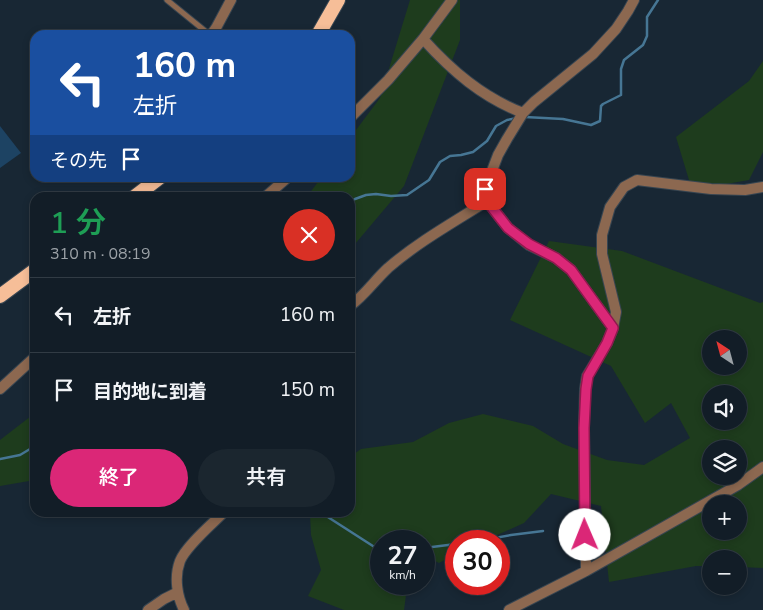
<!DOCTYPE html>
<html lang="ja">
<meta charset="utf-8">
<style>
body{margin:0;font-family:"Nunito Sans","Noto Sans JP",sans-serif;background:#1b262f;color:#f1f3f6;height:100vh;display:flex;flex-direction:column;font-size:19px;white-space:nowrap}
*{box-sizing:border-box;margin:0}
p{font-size:16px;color:#9ca2a7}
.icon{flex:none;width:28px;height:28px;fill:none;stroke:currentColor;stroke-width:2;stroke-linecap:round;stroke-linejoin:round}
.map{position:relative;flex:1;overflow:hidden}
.drawer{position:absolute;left:30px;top:192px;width:325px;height:325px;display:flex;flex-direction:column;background:#121d27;border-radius:15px;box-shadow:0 2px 8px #0003,0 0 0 1px #313b44}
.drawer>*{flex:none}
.hud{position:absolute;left:30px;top:30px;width:325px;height:152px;border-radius:15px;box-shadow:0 2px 8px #0003,0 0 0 1px #313b44;background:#1a4fa0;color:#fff;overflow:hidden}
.needle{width:32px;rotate:324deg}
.fabs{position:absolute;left:702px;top:330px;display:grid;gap:10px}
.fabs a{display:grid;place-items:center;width:45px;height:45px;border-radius:50%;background:#121d27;box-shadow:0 2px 8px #0003,0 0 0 1px #313b44;font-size:25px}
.speed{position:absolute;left:370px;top:530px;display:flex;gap:10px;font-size:25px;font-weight:700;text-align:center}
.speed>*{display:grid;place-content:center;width:65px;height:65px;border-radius:50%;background:#121d27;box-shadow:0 2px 8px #0003,0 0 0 1px #313b44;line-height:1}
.speed small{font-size:12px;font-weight:400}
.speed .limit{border:8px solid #d22;background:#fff;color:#111}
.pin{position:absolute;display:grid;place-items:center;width:42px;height:42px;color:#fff;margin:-21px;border-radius:10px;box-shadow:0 2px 8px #0006}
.me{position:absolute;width:55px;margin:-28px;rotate:359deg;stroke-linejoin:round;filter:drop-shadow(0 0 4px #0008)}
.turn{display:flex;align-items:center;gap:18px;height:105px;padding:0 20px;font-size:22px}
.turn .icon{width:65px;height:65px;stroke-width:2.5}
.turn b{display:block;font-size:35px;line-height:42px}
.then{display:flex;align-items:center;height:48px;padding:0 20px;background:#0003;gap:10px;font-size:19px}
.round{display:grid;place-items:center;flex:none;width:52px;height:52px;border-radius:26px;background:#1b262f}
.overview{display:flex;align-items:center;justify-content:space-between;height:85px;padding:0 20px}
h1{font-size:30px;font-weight:600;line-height:38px;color:#1e9e55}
.button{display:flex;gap:10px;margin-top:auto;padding:10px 20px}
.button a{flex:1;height:58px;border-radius:30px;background:#db2777;color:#fff;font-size:20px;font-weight:600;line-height:58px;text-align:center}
.button a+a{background:#1b262f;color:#f1f3f6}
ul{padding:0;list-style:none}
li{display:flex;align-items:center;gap:15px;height:75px;padding:0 20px;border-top:1px solid #313b44}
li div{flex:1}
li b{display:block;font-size:19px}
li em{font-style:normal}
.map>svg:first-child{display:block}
.green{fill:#1e3c1d;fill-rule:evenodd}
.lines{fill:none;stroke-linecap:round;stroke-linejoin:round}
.stream{stroke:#467694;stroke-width:2.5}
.building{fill:#1d4363}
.service-casing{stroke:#374551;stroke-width:7}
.minor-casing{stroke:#374551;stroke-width:12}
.trunk-casing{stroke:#374551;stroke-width:16}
.service{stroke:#8c6850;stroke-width:5}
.minor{stroke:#8c6850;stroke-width:10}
.trunk{stroke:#f6be98;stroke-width:14}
.route-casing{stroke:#8e194d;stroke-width:12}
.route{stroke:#db2777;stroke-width:9}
</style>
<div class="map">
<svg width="763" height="610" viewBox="0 0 763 610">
<rect width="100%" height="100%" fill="#182734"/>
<!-- green -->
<path class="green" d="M410 0H460V40L404 186 350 250V198H306L321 178H350V138L380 98Z
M763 61V152L749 180 692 190 676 137 749 81Z
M549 241 622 251 760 303 763 302V568L739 567V559H711V566H696L609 582 601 506 551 494 524 523 484 541H456V554L439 563 424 555V541H381V557L373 563 381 571V584H394L406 595 404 610H344L308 596 321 570 311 535 310 513 350 512V457L361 449 413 442 449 423 483 414 533 426 563 444 607 460 644 465 690 438 671 403 645 423 611 366 510 320ZM711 339H739V366H711ZM711 394H739V421H711ZM711 449H739V476H711ZM711 504H739V531H711Z
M35 413V480L0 486V440Z"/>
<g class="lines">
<!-- stream -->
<path class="stream" d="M525 117 563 119 591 125 600 121 601 106 603 104 621 95V69L624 60 643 45 647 36V17L658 0
M350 202 355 199 366 195 376 194 391 196 407 195 429 180 440 162 450 156 461 155 473 152 487 141 496 126 507 120 517 118
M0 459 20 455 35 446
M320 512 376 548H381
M478 541 511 535 543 531
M424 548 456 544"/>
</g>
<!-- building -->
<path class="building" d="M0 126 21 153 0 168Z"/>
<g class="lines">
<!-- service casing -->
<g class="service-casing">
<path id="service" d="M167 0 210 35"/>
</g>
<!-- minor casing -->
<g class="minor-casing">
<path id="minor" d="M211 35 216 28 231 0
M423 39C452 71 482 97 523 113
M350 118 388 80 423 39 452 0
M264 198 287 178
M350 306C365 295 374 281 388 268 418 242 454 222 487 201
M613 328 571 270 556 258 529 245 508 228 487 201 485 189 498 155 507 139 523 113 534 102 593 54 616 29 628 11 634 0
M0 389 35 357
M586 571 584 428 585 389 587 376 607 343 613 328 616 312 602 254V235L610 207 624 187 637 180 711 189 745 190 763 187
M148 610 164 599 178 592
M184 610C177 596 174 577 180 561 186 546 212 524 224 512
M509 610 586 571 738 485 763 467"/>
</g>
<!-- trunk casing -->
<g class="trunk-casing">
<path id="trunk" d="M318 35 338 0
M133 198 159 178
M0 296 35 270"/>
</g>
<!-- service -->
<use href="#service" class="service"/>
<!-- minor -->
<use href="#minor" class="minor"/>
<!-- trunk -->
<use href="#trunk" class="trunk"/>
</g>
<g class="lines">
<!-- route casing -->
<g class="route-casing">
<path id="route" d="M485 189 487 201 508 228 529 244 556 258 571 270 613 328 607 343 588 376 586 389 584 428 585 535"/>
</g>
<!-- route -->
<use href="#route" class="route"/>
</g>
</svg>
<div class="fabs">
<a><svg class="needle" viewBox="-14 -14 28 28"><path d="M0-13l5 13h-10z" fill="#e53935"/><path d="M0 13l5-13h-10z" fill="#9ca2a7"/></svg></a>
<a><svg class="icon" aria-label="sound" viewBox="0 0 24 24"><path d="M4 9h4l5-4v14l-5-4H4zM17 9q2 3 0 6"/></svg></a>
<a><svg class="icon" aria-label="layers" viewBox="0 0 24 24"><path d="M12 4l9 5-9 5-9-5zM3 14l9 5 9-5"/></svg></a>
<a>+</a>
<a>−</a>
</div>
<div class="speed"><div>27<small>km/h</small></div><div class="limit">30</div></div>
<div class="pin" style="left:485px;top:189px;background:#d93025"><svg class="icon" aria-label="arrive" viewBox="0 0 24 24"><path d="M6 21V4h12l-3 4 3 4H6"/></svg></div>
<svg class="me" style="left:585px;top:535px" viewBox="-20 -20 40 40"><circle r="19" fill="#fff"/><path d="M0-13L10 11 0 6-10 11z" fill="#db2777"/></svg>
<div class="hud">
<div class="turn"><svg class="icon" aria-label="left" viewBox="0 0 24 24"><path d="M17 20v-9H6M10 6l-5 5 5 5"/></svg><div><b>160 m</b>左折</div></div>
<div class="then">その先<svg class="icon" aria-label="arrive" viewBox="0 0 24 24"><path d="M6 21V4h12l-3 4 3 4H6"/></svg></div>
</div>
<section class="drawer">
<div class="overview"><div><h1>1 分</h1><p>310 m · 08:19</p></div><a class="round" style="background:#d93025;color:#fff"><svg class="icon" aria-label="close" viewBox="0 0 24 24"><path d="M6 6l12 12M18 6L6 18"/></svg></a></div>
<ul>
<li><svg class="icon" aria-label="left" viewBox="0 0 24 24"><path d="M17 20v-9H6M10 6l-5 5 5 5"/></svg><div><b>左折</b></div><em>160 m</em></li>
<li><svg class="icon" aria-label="arrive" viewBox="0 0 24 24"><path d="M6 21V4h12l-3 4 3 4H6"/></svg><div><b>目的地に到着</b></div><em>150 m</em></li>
</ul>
<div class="button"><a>終了</a><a>共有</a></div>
</section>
</div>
